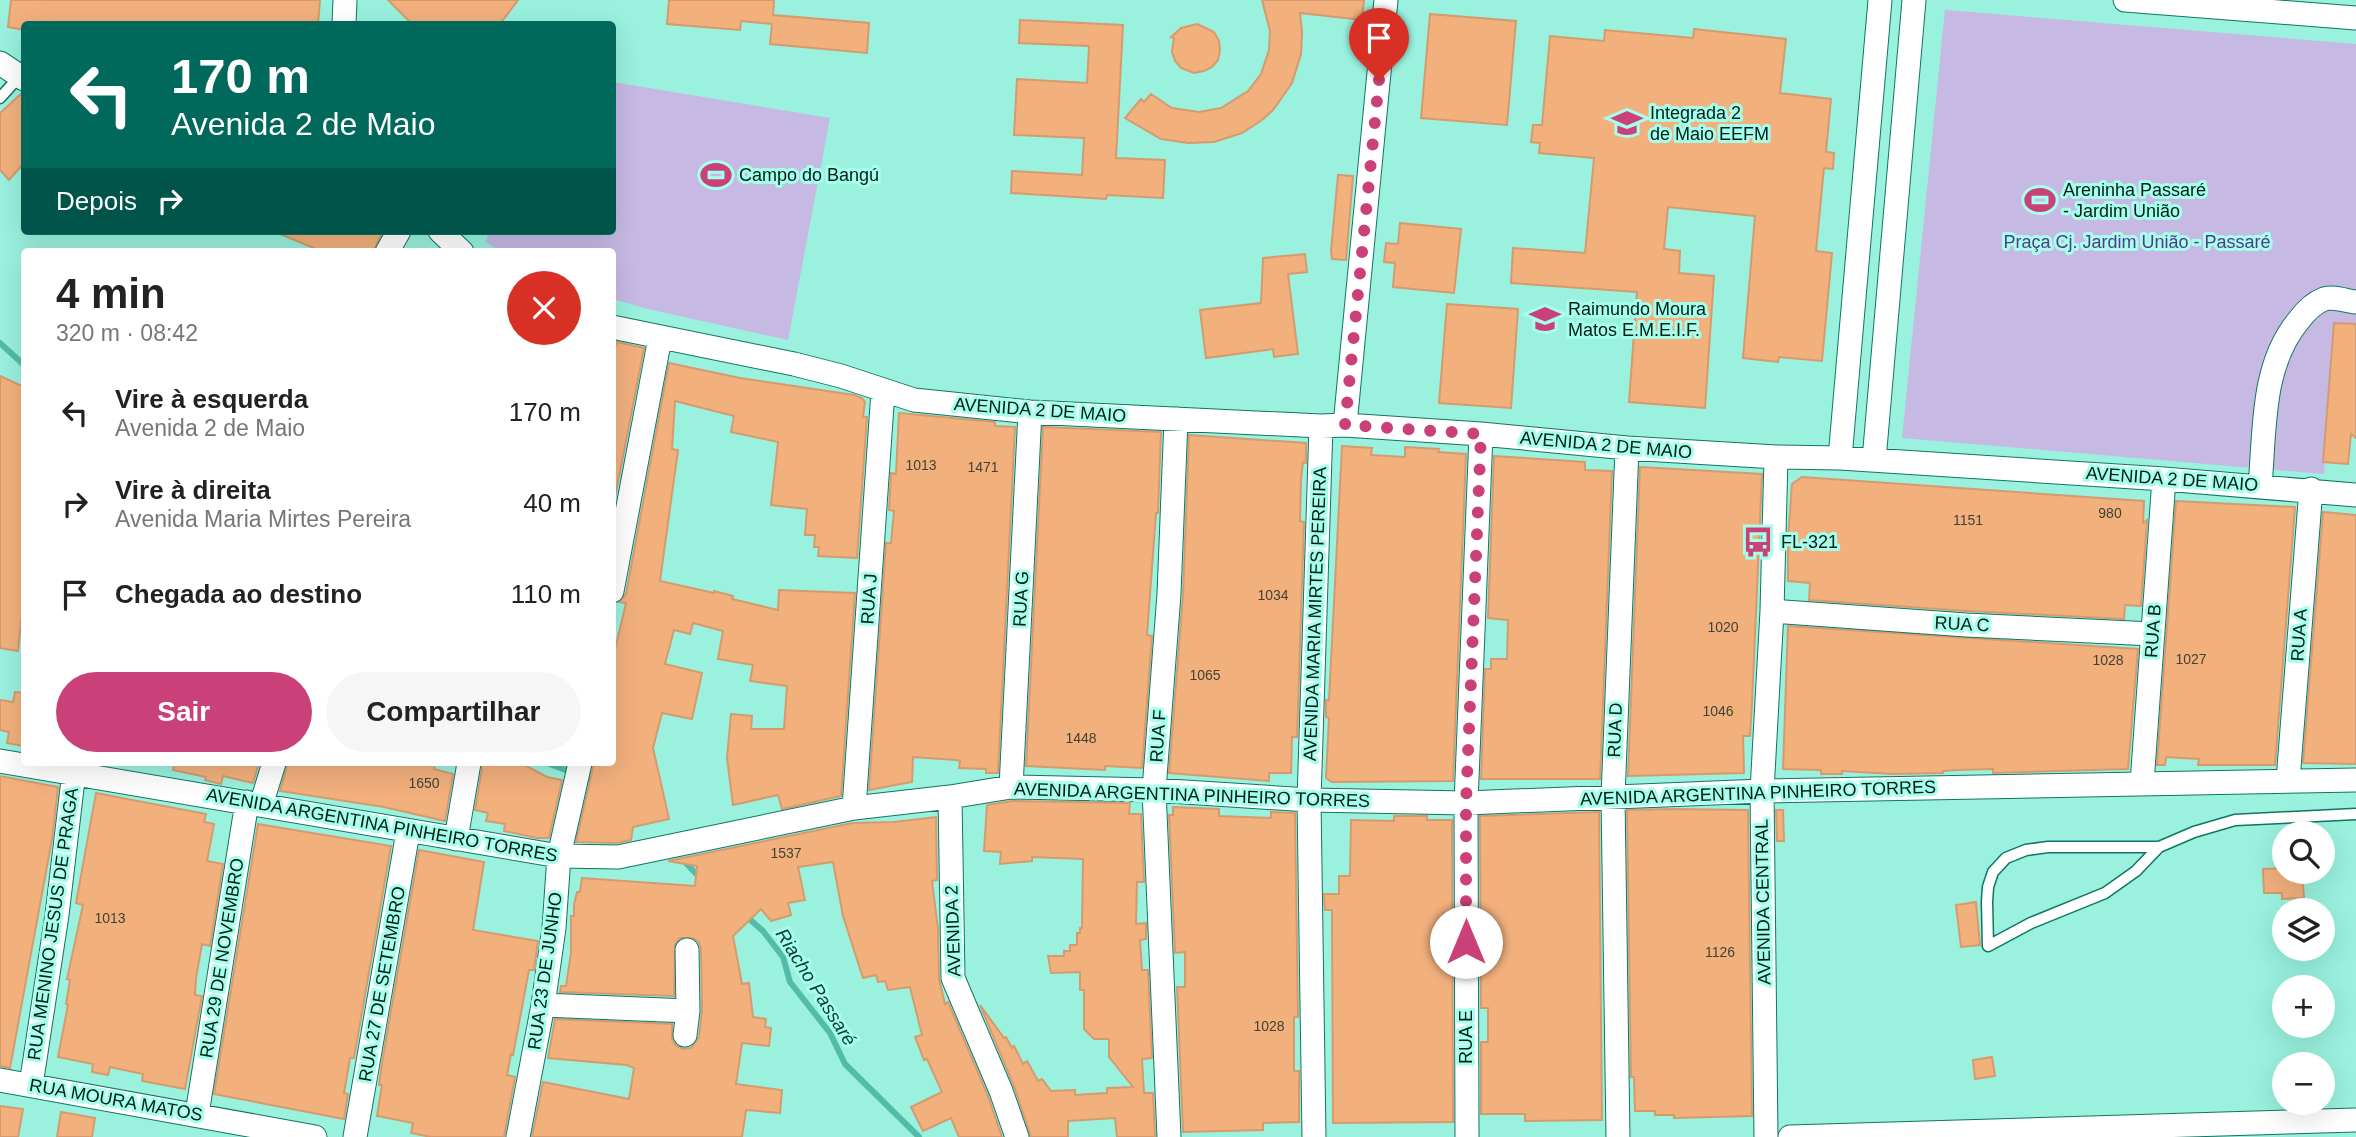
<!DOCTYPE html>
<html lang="pt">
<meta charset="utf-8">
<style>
body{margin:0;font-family:Helvetica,sans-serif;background:#f6f6f6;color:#222;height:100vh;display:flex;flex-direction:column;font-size:26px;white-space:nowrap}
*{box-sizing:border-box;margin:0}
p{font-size:23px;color:#767676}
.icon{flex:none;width:38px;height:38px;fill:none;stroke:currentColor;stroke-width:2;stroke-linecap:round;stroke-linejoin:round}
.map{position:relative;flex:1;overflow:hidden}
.details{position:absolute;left:21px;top:248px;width:595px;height:518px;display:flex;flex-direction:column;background:#fff;border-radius:7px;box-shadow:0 7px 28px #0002}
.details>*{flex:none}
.top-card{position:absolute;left:21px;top:21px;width:595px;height:214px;border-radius:7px;box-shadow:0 7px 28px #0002;background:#00695c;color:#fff;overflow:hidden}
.controls{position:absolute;left:2272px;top:821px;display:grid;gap:14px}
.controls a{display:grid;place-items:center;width:63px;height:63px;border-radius:50%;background:#fff;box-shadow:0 7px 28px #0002;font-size:35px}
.pin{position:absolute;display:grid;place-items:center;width:60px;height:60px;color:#fff;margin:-72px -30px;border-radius:50% 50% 50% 0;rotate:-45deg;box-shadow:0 0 7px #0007}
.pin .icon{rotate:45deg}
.me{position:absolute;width:77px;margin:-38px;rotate:0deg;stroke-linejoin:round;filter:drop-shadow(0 0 5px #0008)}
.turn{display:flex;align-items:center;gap:24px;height:147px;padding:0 35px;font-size:32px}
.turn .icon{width:91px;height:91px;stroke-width:2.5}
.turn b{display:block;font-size:49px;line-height:60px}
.then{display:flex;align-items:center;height:66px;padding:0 35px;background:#0003;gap:14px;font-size:26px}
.round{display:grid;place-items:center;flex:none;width:74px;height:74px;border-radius:37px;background:#f6f6f6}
.overview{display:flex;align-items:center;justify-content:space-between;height:119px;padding:0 35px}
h1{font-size:42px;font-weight:600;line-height:52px}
.button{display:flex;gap:14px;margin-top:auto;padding:14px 35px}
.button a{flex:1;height:80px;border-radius:42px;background:#ca417a;color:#fff;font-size:28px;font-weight:600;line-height:80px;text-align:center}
.button a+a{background:#f6f6f6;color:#222}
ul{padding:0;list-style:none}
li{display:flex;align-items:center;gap:21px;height:91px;padding:0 35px}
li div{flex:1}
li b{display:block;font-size:26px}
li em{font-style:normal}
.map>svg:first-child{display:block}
.green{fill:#c6b9e4}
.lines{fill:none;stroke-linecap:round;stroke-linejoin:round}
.stream{stroke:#53bca8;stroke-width:6}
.building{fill:#f2b07d;stroke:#d49b6f;stroke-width:2}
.service-casing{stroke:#0f7666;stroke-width:13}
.minor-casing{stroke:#0f7666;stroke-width:25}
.service{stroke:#fff;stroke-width:10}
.minor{stroke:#fff;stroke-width:23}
.route{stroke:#ca417a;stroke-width:12;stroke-dasharray:0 21.6}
.labels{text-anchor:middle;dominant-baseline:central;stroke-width:6;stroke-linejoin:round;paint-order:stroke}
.number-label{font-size:14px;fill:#3f4333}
.poi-label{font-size:18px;fill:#031f1a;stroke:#a6ffeb;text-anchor:start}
.park-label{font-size:18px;fill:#59388b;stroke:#a6ffeb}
.street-label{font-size:18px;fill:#031f1a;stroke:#a6ffeb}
.water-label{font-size:19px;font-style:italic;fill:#0c3d35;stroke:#a6ffeb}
</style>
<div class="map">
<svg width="2356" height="1137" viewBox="0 0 2356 1137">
<rect width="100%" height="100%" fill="#99f1de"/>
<!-- green -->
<path class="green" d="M1945 10 2356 44V323H2337L2324 474 1902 438Z
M613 82 830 118 788 340 648 309 613 299 612 252H501L486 242 489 231H612Z"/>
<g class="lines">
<!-- stream -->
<path class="stream" d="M0 343 24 365
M547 763 597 782
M683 860 702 880
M746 916 763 931 783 957 790 982 830 1033 845 1064 919 1137"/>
</g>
<!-- building -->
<path class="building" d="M11 0H320L318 24H24V30L8 27Z
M388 0H518L500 24H412Z
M669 0H774L773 15 869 23 867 53 770 44 772 24 741 21 740 30 667 24Z
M1262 0H1364L1362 20 1300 13 1302 32 1301 54 1292 83 1273 110 1262 120 1242 133 1214 142 1188 143 1161 139 1125 118 1141 99 1144 102 1151 94 1172 108 1199 112 1221 108 1248 91 1261 74 1269 50 1270 31Z
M1430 14 1516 21 1507 125 1421 118Z
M1020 20 1123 25 1116 158 1165 160 1163 198 1107 195 1106 199 1011 193 1012 171 1082 175 1084 138 1014 135 1017 79 1087 83 1089 46 1019 43Z
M1197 24 1214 32 1219 41 1220 50 1218 60 1212 67 1204 71 1194 73 1181 68 1175 61 1172 52 1174 38 1171 37 1181 28Z
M1694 29 1786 39 1780 93 1831 99 1826 152 1834 153 1833 169 1824 168 1816 251 1832 253 1822 361 1779 357 1778 362 1743 358 1755 216 1668 207 1664 249 1680 251 1679 273 1714 276 1705 408 1629 402 1637 292 1511 283 1513 248 1585 253 1594 158 1539 153 1540 143 1531 142 1533 125H1542L1550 36 1604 41 1605 30 1693 38Z
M22 93H24V163L9 180 0 170V113Z
M1338 175 1353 176 1346 260 1332 259 1331 251Z
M1400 223 1461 229 1454 293 1393 287 1395 263 1384 262 1386 243 1398 244Z
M273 231H383L373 252H323Z
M1305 254 1307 272 1288 274 1298 354 1274 357 1273 349 1206 358 1200 310 1261 303 1263 258Z
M1447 304 1518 309 1511 408 1439 403Z
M2334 323 2356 324V438L2351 434 2348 464 2323 462Z
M617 342 644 348 612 513V344L616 345Z
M669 363 740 378 854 395 862 398 865 402 863 417H867L857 558 818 556 819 547H814L815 535H805L807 509 771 505 778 442 731 432 734 416 675 401 672 449 678 450 660 581 714 593V591L733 596 732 599 778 610 779 590 855 593 841 796 782 809 778 795 733 805 727 758 731 714 752 716 751 729H784L787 686 750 681 753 665 718 659 723 631 693 623 690 634 674 630 665 664 702 673 692 719 662 713 653 748 669 819 633 827 631 840 617 843 576 842 594 763H612V662L626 603 619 602 626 594Z
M0 376 24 387V593L18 651 0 648Z
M899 413 995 422V426L1015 427 998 773H986V769L959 768 960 761 956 760 913 757 912 782 869 790 886 543H891L894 511 889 510 891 473 896 474Z
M1043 427 1161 432 1158 513H1156L1147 635 1152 636 1142 768 1105 766V770L1026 766Z
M1189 435 1306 443V463L1303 462 1301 480 1300 521 1304 522 1297 737H1292L1291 773H1269V781L1169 773 1183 595Z
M1342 446 1372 448 1371 455 1405 457V447L1439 449 1438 452 1466 454 1453 781 1332 782 1326 778 1329 718 1326 717V700H1329Z
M1494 456 1585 462V470L1612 471 1600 779H1481L1485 669H1491V659H1507L1508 620 1488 618Z
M1640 467 1762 474 1752 704 1750 736H1743L1744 773 1628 776Z
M1802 477 2144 501 2143 523 2147 520 2141 606 2125 605 2124 619 1967 611 1809 600 1810 583 1788 581V538L1792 484Z
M2176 501 2295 507 2275 765H2198L2199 759 2166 757 2165 765H2157Z
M2323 512 2356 515V764L2303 763Z
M1788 626 2138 649 2128 769 1993 773V769L1958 770 1943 771V773L1892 774 1842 771V774H1821V770L1783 769Z
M15 692 24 693V746L7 743 9 732 0 730V700L13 702Z
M174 763H259L253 783 223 776 221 784 205 780 206 777 173 770Z
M288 763H435L434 769 453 774 445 821 384 807 280 791Z
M483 763H521L547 777 562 780 549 838H537L504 831 505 824 486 821 488 813 475 810Z
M0 776 58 787 52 839 10 1068 0 1066Z
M96 793 206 814 204 822 214 824 207 861 223 864 210 946 202 944 196 978 195 995 202 996 185 1089 142 1081 143 1074 110 1067 108 1075 92 1072 93 1064 58 1057 68 1005 66 1004 70 980 67 979 83 905 76 903Z
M1012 801 1130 803 1129 814H1141L1144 882H1137L1136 924 1146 923V939L1140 940 1142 970H1148L1152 1058 1142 1059 1144 1093H1153L1155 1137H1117L1115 1118 1068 1121V1137H1031L1014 1086 980 1005 1004 1038 1006 1037 1012 1048 1014 1046 1023 1064 1027 1061 1038 1081 1042 1079 1051 1091 1075 1090V1095L1107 1093V1088L1133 1087 1109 1057V1039H1094L1084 1029V990H1080V972L1051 973 1048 956H1064V951H1070V945H1077V933H1080V928H1082L1083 859 1032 857V861L1000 864 1001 852 984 851 987 805Z
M1173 807 1219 809V816L1271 818V812L1295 813 1298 1017H1294V1071H1299V1122L1263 1123V1130L1183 1132 1177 987H1185V952L1175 953 1169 815H1173Z
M1674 809 1748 810 1752 1116 1674 1118V1115H1655V1111H1635L1634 1077H1631L1627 810Z
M1776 810H1783L1784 841H1777Z
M1599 812 1602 1120 1525 1121V1114H1481V1042H1488V1008H1481L1480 816Z
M1394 816H1427V820H1452L1453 1122 1333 1123 1332 910H1325L1324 894H1339V876H1350L1351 820 1394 821Z
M936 817 937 880 932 881 938 929 939 979 945 1004 948 1002 988 1096 1002 1137H959L951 1118 923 1131 911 1107 942 1092 927 1059 924 1060 915 1037 922 1035 910 987 888 990 885 981 878 982 876 975 863 978 843 916 833 862 798 867 805 900 788 903 791 915 771 921 761 909 733 936 742 984 749 983 753 1017 766 1019 765 1027 771 1028 769 1046 742 1043 736 1084 782 1090 780 1113 746 1110 742 1137H532L543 1082 629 1099 634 1068 627 1065 548 1058 555 1019 672 1024V1040L676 1046 683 1049 691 1048 699 1037 702 1011 701 950 699 942 693 938H680L675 944 674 996 560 992 561 986H566L571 953V916H574V904L577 892H580L582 878 695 886 697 866 668 861 852 823 894 822Z
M258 824 391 846 354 1058H350L344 1093 348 1094 344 1119 214 1094Z
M419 850 484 862 473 930 538 941 534 970H529L513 1055 511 1054 507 1075 515 1077 504 1137H431L411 1133 413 1123 377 1116 382 1085H379L382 1063Z
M2284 868V872H2302L2304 898 2282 899V893H2264L2263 869Z
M1976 902 1980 945 1961 947 1956 905Z
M1992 1057 1995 1076 1975 1079 1973 1060Z
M0 1106 23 1109 18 1137H0Z
M61 1112 95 1118 92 1137H57Z"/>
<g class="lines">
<!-- service casing -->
<g class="service-casing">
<path id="service" d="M0 98 19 77
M2159 847 2136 871 2105 893 2031 923 1988 946 1987 902 1988 887 1993 872 2006 858 2026 850 2048 847H2159L2194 832 2235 820 2356 814"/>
</g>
<!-- minor casing -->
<g class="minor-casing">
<path id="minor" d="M2125 0 2356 18
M344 24 345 0
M0 63 24 79
M440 231 462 252
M387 252 399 231
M612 327 794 364 841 376 914 400 1030 412 1321 426 1345 425 1481 434 1627 448 1776 457 1840 458 2164 479 2356 495
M1345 425 1386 0
M1840 458 1880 0
M1874 460 1914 0
M2260 486C2265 430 2261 365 2299 320 2305 312 2314 303 2324 299 2334 296 2346 301 2356 302
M612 591 660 338
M1772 611 1966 625 2153 634
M0 761 559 856 618 857 854 808 950 797 1011 787 1154 790 1309 800 1466 803 1762 791 2356 780
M2288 780 2311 489
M2142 783 2164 479
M1011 787 1030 412
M950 797 953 978 1001 1091 1017 1137
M261 805 274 763
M854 808 883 391
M456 839 469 763
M543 1005 688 1011
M685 1035 688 1011 687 950
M0 1080 315 1137
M31 1085 57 915 75 763
M197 1114 247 802
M355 1137 408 832
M518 1137 543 1005 554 928 559 856 580 763
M1169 1137 1154 790 1169 594 1176 419
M1314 1137 1309 800 1321 426
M1467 1137 1466 803 1481 434
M1618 1137 1613 797 1627 448
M1766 1137 1762 791 1772 611 1776 457
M1790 1137 2356 1120"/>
</g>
<!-- service -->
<use href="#service" class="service"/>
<!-- minor -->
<use href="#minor" class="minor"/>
</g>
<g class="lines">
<!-- route -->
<path class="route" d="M1379 80 1345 425 1481 434 1466 803V942"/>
</g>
<!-- icons -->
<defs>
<g id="school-bare" transform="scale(2.415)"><path d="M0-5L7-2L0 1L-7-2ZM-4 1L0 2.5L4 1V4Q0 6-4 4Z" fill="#ca417a" stroke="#a6ffeb" stroke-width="2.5" paint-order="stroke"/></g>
<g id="stadium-bare" transform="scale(2.415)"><path d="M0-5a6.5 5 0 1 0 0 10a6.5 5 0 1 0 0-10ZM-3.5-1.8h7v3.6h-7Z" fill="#ca417a" stroke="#a6ffeb" stroke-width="2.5" paint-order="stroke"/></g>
<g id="bus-bare" transform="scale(2.415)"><path d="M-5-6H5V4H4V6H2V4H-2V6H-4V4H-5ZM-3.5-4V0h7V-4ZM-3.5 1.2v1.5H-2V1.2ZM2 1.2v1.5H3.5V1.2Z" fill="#ca417a" stroke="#a6ffeb" stroke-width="2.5" paint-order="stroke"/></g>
</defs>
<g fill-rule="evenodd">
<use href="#school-bare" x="1627" y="123"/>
<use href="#stadium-bare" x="716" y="175"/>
<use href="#stadium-bare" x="2040" y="200"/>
<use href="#school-bare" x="1545" y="319"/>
<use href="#bus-bare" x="1758" y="542"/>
</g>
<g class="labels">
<!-- number labels -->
<g class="number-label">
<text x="921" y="465">1013</text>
<text x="983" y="467">1471</text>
<text x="2110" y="513">980</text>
<text x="1968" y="520">1151</text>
<text x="1273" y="595">1034</text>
<text x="1723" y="627">1020</text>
<text x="2191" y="659">1027</text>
<text x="2108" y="660">1028</text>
<text x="1205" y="675">1065</text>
<text x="1718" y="711">1046</text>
<text x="1081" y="738">1448</text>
<text x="424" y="783">1650</text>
<text x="786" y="853">1537</text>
<text x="110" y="918">1013</text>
<text x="1720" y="952">1126</text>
<text x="1269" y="1026">1028</text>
</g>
<!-- poi labels -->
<g class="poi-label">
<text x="1650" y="113">Integrada 2<tspan x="1650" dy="21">de Maio EEFM</tspan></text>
<text x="739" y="175">Campo do Bangú</text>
<text x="2063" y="190">Areninha Passaré<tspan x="2063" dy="21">- Jardim União</tspan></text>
<text x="1568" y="309">Raimundo Moura<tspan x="1568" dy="21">Matos E.M.E.I.F.</tspan></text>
<text x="1781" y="542">FL-321</text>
</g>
<!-- park labels -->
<g class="park-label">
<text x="2137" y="242">Praça Cj. Jardim União - Passaré</text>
</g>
<!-- street labels -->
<g class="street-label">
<text transform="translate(1040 410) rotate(4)">AVENIDA 2 DE MAIO</text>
<text transform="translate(1606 445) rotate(5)">AVENIDA 2 DE MAIO</text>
<text transform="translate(2172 479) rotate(4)">AVENIDA 2 DE MAIO</text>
<text transform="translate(869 599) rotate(-86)">RUA J</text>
<text transform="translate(1021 599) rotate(-87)">RUA G</text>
<text transform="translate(1315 614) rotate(-88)">AVENIDA MARIA MIRTES PEREIRA</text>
<text transform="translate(1962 624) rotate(3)">RUA C</text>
<text transform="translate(2153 631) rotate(-86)">RUA B</text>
<text transform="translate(2299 635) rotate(-86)">RUA A</text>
<text transform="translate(1615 730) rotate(-88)">RUA D</text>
<text transform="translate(1158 736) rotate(-86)">RUA F</text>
<text transform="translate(1758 793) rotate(-2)">AVENIDA ARGENTINA PINHEIRO TORRES</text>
<text transform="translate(1192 795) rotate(2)">AVENIDA ARGENTINA PINHEIRO TORRES</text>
<text transform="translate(382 825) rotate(10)">AVENIDA ARGENTINA PINHEIRO TORRES</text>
<text transform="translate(1763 902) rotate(-91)">AVENIDA CENTRAL</text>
<text transform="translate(53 924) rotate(-82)">RUA MENINO JESUS DE PRAGA</text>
<text transform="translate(953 931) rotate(-92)">AVENIDA 2</text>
<text transform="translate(222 958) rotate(-81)">RUA 29 DE NOVEMBRO</text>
<text transform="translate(545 971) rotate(-82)">RUA 23 DE JUNHO</text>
<text transform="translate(382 984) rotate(-80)">RUA 27 DE SETEMBRO</text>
<text transform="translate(1466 1037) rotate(-90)">RUA E</text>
<text transform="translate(116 1100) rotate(10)">RUA MOURA MATOS</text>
</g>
<!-- water labels -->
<g class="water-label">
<text transform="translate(816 987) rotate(58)">Riacho Passaré</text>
</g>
</g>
</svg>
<div class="controls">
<a><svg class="icon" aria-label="search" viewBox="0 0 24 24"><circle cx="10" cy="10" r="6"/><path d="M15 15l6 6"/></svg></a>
<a><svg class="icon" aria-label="layers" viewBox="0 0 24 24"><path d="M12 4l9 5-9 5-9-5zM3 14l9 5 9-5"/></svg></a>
<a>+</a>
<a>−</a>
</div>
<div class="pin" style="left:1379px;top:80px;background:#d93025"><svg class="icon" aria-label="arrive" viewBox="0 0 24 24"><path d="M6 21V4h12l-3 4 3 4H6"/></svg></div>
<svg class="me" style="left:1466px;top:942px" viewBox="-20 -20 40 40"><circle r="19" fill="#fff"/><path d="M0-13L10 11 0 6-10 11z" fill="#ca417a"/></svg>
<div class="top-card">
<div class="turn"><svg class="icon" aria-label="left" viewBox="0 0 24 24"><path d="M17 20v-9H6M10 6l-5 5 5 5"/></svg><div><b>170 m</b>Avenida 2 de Maio</div></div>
<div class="then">Depois<svg class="icon" aria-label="right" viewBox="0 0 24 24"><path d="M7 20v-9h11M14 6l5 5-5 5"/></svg></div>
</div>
<section class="details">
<div class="overview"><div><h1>4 min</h1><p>320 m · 08:42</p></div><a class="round" style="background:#d93025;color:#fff"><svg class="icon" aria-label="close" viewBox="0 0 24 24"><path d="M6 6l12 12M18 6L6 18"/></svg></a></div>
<ul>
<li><svg class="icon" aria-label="left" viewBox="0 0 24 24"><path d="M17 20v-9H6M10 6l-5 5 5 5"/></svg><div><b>Vire à esquerda</b><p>Avenida 2 de Maio</p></div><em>170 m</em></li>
<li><svg class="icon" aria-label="right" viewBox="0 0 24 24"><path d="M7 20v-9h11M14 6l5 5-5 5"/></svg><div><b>Vire à direita</b><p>Avenida Maria Mirtes Pereira</p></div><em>40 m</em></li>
<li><svg class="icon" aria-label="arrive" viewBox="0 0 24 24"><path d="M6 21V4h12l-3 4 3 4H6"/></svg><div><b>Chegada ao destino</b></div><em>110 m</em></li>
</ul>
<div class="button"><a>Sair</a><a>Compartilhar</a></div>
</section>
</div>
